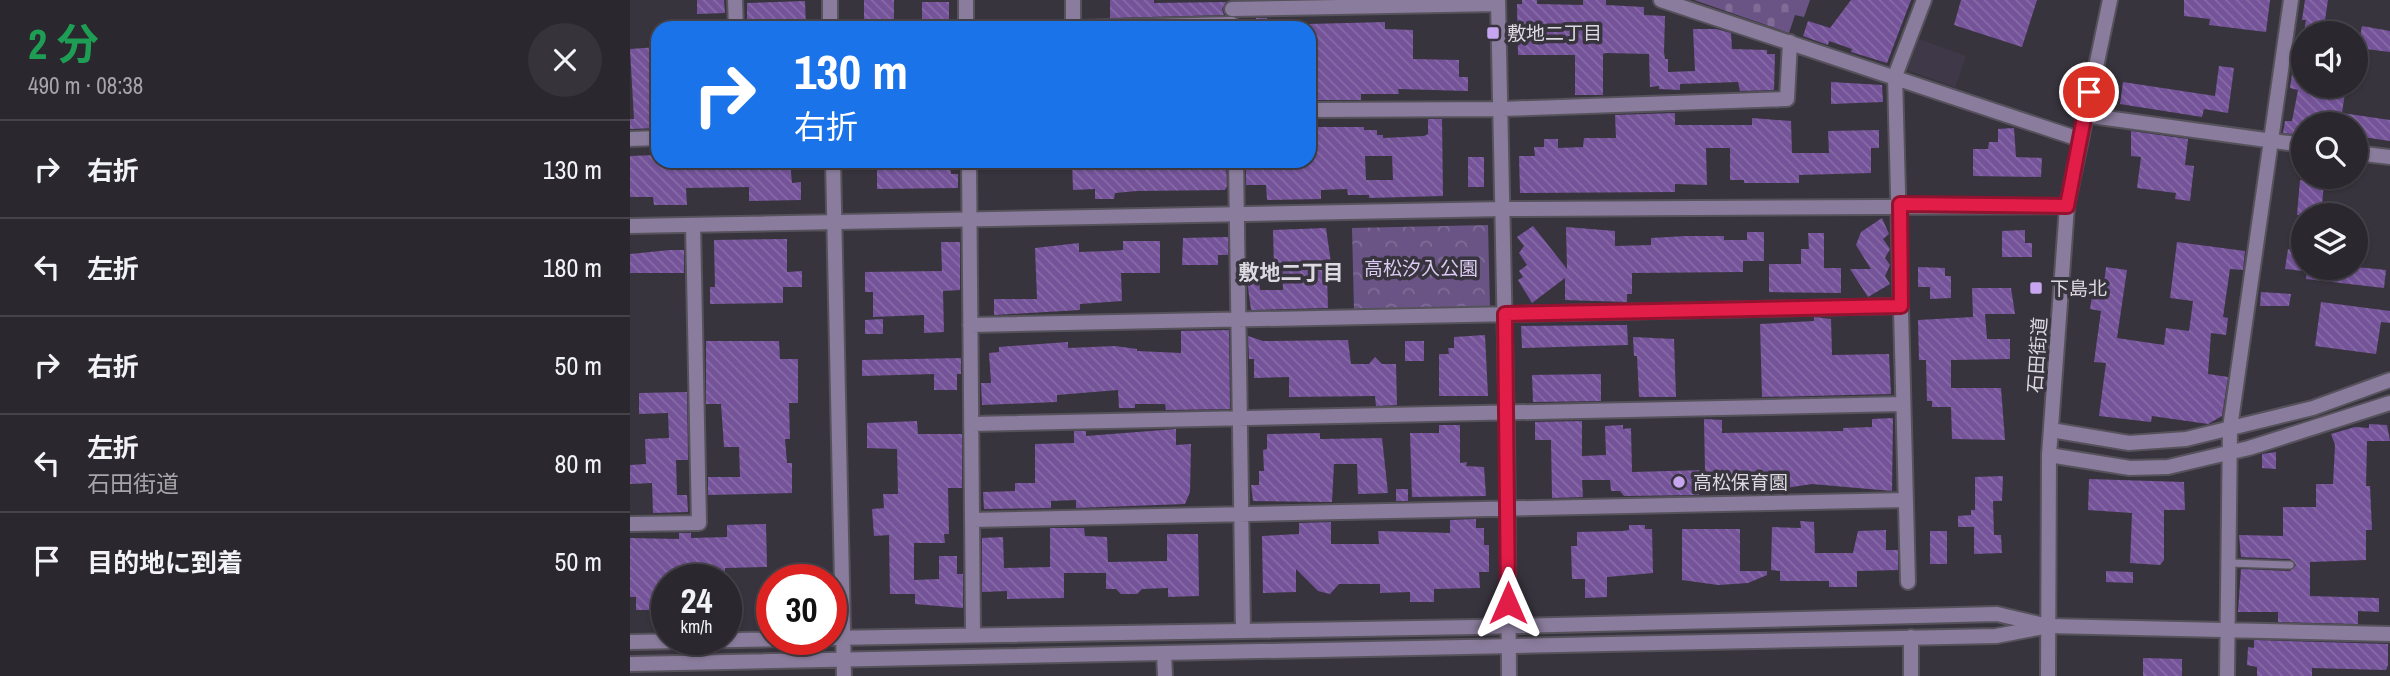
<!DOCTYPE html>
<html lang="ja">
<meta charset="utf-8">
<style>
body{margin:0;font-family:"Archivo Narrow","Noto Sans JP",sans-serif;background:#36333a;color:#f1f3f6;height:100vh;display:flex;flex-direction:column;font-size:26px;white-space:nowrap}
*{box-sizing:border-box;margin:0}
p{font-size:23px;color:#a5a5aa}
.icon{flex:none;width:38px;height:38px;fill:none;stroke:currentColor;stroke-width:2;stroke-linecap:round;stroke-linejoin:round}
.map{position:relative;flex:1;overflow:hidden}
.panel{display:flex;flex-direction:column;background:#2a272e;width:630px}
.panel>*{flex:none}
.banner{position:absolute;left:21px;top:21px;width:665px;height:147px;border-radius:21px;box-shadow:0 2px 5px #0004,0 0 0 2px #46444a;background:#1a73e8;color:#fff;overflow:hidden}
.fabs{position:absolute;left:1661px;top:21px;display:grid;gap:14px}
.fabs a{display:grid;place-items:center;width:77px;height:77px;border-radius:50%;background:#2a272e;box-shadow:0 2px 5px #0004,0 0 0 2px #46444a;font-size:35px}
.speed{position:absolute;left:21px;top:564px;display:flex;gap:14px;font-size:35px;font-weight:700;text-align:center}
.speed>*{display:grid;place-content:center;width:91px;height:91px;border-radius:50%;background:#2a272e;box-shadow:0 2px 5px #0004,0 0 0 2px #46444a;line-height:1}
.speed small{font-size:18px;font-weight:400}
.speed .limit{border:10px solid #d22;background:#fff;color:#111}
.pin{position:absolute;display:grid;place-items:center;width:60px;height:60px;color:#fff;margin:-30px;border:4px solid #fff;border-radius:50%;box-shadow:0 2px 7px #0007}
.me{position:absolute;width:77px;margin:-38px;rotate:0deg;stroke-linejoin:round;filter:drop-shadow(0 0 5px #0008)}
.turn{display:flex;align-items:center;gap:24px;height:147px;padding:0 28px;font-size:32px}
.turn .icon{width:91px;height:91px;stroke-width:2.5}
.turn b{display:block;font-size:49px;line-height:60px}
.round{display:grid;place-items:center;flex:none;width:74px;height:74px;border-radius:37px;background:#36333a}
.overview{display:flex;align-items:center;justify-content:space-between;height:119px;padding:0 28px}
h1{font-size:42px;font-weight:700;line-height:52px;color:#1e9e55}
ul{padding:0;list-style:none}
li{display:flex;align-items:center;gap:21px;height:98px;padding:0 28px;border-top:2px solid #46444a}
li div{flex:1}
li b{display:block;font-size:26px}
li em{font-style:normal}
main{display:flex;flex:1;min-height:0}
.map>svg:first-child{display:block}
.built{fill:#3f3849}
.cemetery{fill:url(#cemetery-stones)}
.park{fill:url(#park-crowns)}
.building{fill:url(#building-back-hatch);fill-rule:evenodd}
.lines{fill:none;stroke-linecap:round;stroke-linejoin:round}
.service-casing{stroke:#56525b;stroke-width:10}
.minor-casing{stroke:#56525b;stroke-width:18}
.tertiary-casing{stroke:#56525b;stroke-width:18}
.service{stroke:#8a7c9c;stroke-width:7}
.minor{stroke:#8a7c9c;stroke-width:14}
.tertiary{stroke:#8a7c9c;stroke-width:14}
.route-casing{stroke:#92132f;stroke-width:18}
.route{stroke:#e11d48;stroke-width:12}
.poi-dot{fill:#c7a6ef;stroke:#38343e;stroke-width:2.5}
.labels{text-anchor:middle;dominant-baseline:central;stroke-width:7;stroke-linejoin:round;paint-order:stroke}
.poi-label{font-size:19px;fill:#dcd9e0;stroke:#38343e;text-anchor:start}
.park-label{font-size:19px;fill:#dbcaf1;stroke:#38343e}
.street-label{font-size:19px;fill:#dcd9e0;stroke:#38343e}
.neighbourhood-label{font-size:21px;font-weight:bold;fill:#dcd9e0;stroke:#38343e}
</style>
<main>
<section class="panel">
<div class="overview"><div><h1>2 分</h1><p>490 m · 08:38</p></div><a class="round"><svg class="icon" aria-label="close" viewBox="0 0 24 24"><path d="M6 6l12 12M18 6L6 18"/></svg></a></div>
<ul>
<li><svg class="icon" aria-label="right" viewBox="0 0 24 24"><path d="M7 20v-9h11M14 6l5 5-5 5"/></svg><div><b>右折</b></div><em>130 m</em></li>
<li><svg class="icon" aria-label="left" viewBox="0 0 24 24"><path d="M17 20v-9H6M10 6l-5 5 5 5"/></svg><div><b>左折</b></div><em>180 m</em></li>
<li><svg class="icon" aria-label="right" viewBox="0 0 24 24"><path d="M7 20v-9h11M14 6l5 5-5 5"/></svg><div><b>右折</b></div><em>50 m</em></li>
<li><svg class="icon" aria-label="left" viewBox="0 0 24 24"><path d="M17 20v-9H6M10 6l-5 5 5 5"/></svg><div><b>左折</b><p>石田街道</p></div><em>80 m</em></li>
<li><svg class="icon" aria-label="arrive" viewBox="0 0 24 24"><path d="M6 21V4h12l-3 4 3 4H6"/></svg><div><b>目的地に到着</b></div><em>50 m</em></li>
</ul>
</section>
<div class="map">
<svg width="1760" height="676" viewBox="0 0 1760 676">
<defs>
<pattern id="cemetery-stones" width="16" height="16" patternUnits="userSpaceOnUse" patternTransform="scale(1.75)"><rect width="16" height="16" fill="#6a5485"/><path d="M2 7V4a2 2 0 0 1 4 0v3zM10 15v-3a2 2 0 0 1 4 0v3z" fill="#7f6c96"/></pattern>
<pattern id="park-crowns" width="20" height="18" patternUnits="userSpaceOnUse" patternTransform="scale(1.75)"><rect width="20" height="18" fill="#6a5485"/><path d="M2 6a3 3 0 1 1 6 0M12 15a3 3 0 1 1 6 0" fill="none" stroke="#7f6c96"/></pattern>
<pattern id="building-back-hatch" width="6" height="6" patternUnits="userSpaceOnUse" patternTransform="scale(1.75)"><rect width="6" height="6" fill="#745399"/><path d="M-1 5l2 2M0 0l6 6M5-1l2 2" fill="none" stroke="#876ba7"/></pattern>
</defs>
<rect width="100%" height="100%" fill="#38343e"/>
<!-- built -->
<path class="built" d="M1289 39 1336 56 1325 87 1277 70Z"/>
<!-- cemetery -->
<path class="cemetery" d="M1064 0H1180L1174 17 1165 15 1159 33Z"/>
<!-- park -->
<path class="park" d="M858 225 860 308 724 311 722 228Z"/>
<!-- building -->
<path class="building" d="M67 0H94L95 13 67 14Z
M234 0H264V28H234Z
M480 0H524V3L596 2 592 9 594 15 480 18Z
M892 0H907V4L953 5V0H976V5L1014 7V15L1035 16 1034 52 1035 59H1038V72L1065 71 1063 29H1086L1101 33 1102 49 1137 50V54H1145L1144 90 1110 91 1108 82 1050 84V90L1029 89V86L1020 87 1019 54 976 53 973 54V95H945V55H888L887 4H892Z
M1221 0H1281L1257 63 1221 52 1222 49 1199 41 1198 45 1173 36 1178 21 1200 28Z
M1331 0H1407L1392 47 1324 25Z
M1554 0H1640L1636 32 1579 25 1580 19 1554 16Z
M1675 0H1698L1693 33H1674L1676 20H1672Z
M175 1 176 28H117V3Z
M292 2H319V28H292Z
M626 18H637V28H626Z
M755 22V29L783 30V59L829 60V77H838V91L768 89 769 94H731V100H679V24Z
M1732 26 1760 31V52L1728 48Z
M28 47V84H22V119L28 118V128L0 129V119H4L0 49Z
M1589 66 1604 68 1598 113 1574 109 1572 117 1490 104 1493 82 1585 96Z
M1662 74 1673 75V86H1716L1712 113 1760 120V141L1726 136V124H1673V135L1653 133 1655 121H1662L1668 90 1660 88Z
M1201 82 1252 85 1253 102 1201 104Z
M1045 113V125H1122V118L1161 121 1162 153H1199L1198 131 1249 130V148H1241V173L1169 175V183H1114V180H1100V148H1076L1077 185 1045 184V192L890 193 889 156H905L904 147H914V139H928V148L953 147 954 138H986L985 115Z
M798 119H812L813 196 739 198V195H718L717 189 691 190V199L637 200 636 185H616V162L679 161 681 127H734V130H747V135H753V138L794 136 798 134ZM735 156H762L763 180H736Z
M1384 128 1386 157 1412 158 1411 177 1343 176V149H1358L1359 142H1368V129Z
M1501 131 1558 139 1555 165 1564 166 1560 201 1545 199 1546 193 1507 188 1511 157 1501 156Z
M28 155V161L160 162 162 183 171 182V200L119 201V187L56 188 57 205H24L23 197H0V156Z
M838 157H854V187H838Z
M247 161 320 162 321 174H328V188L247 189Z
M442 161H484V168L511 167V163L530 161 596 162 597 186 595 190 507 191 485 193 484 199H465V189L443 190Z
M1670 180 1694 183 1691 215H1667Z
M1252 218 1259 234 1253 239 1260 249 1255 258 1260 265 1255 276 1260 284 1238 297 1220 269H1241L1226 245 1231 232Z
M903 226 937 269 936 227 985 231V246L1021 245V238L1056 236H1094V240H1117V232H1134V261H1113V272L1002 273V294H997V302L935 300V278L902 303 888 280 893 277 889 271 897 265 889 253 894 246 887 237Z
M696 228 703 277H697L698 308 621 310 617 280H629L630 290H653L652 266 644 267 643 230Z
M1395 230V243H1402V257H1372V231Z
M1178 233H1194V268H1211V293L1139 292V264H1171V249H1179Z
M598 237V255H588V265H552L553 238Z
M157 239V272L172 271V287H153V303L80 304V287H85L84 240Z
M493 241H530V273H491L492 301 450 304V310L364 315V299H407L405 248 449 243V252L478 251 493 250Z
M311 242H330V290L313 291 314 332 294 333V315L243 317V292H235V272L312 271Z
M1547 242 1615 251 1613 270 1600 269 1593 317 1598 318 1596 335 1581 333 1578 374 1598 377 1592 416 1578 424 1522 416 1521 422 1469 416 1476 363 1464 362 1471 311 1460 309 1463 290 1473 292 1476 267 1497 270 1487 338 1534 345 1536 328 1559 331 1563 301 1540 298Z
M1658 249 1673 252V271L1655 269Z
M40 250H54V273H0V254Z
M1288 267 1315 268V276H1321V298L1300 299V287H1288Z
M1726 267 1756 270 1754 288 1676 279 1677 268Z
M1342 288H1381L1385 314H1355L1357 339H1380V359L1321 360V388H1371L1375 440 1322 439 1321 407H1302V401H1297L1296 360H1289L1288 320 1343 317Z
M1631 292 1661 294 1659 306H1630Z
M1691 302 1760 311V323L1751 322 1746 354 1685 346Z
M1184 317 1201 319 1202 355 1259 354 1261 394 1132 397 1130 324 1184 321Z
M253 319V334H235V320Z
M982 325H997L998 345 892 348 891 326Z
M599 330 600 409 536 410 535 404H505V408H489L488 390 427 395V402L352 405 351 383H361L359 353 369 352V347L438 342V348L485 346 507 349V351L551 353V331Z
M855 335 858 396H809V354H819L818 348H824V337Z
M618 336 633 341 718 340 721 364H739L745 357 752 364H766L767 405 746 406 745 396 659 397V377L624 378V359H619Z
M1003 337 1044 339 1046 397H1009L1007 356H1004Z
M76 341H149L150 359H168V403H159L160 439H155L157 463H162V493L78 495V477H110L109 447H94L91 404H76Z
M775 341H794V361H775Z
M331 358V374H327V390H304V374L232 376V360Z
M971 374V401L903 402 902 375Z
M57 392 58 460H46L47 495H57L58 512 23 513 22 483 0 484V465L16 464 15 439 39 438 38 413 9 414V393Z
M1263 418 1262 491 1182 484 1149 489 1069 488V495L994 496 990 491H981L980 480H952L953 497 922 498 921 440H905V422L952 421V456L976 455 975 426 993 425V429L1001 428 1002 472 1075 470 1074 419 1092 420V433L1213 431V428L1242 427V419Z
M287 421 288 434H332V488H318L319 534H314L315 543H284V580L309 579V556H327V574H333V608L285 604V594H260L259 535 244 536 242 509 254 508 253 494H268L267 449 237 448V423Z
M1739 424 1757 425 1760 441H1737L1736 486H1740L1742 530H1736V560L1680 562V596L1749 598V612L1728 611V624L1648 622V612H1608L1611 569 1660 571 1666 565 1660 559 1611 557 1609 535 1653 536V507H1686V484H1703L1705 445 1701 434 1725 427 1739 428Z
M809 425H830V463L837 462 836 466 854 467 856 496 782 497 780 433H809Z
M546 429V445L561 444 560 492 555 504 446 508V500L421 501V508L354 509 353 492 385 491V483H405V444L444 443V431H456V436Z
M690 433V439L752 438 758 493 728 494 727 464H704L702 502 623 501 621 485H629V471H634L633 450 637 449V434Z
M1646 452V469L1632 468V454Z
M1373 476 1372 501H1363L1364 535H1371L1372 553 1344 554V527H1328V516L1341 515V510H1345V477Z
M1459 479 1554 482 1555 510H1534V560L1530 565 1500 563 1502 513 1458 510Z
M766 489H778V501H766Z
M846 519V528H854V545H859V572H849L850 588 804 589V602H780V592L750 593V584H709L700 594 688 591 666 569V592L633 593 632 536 669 534V523L701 522V544H749L748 531 820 533V520Z
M1170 521 1184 522 1185 553H1223L1228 531 1256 530V550H1268V570L1227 571V587H1199V581H1150V571L1141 570 1142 527 1171 528Z
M136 524 137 567 95 568V579H37V596L26 597V610H6V597H0V538L49 539V533H61V538L97 537V525Z
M999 525H1015V529H1022L1023 573 977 577V597L955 598V579H942L941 546H947V532L993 531 999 530Z
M420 528H454L455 536 477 537 478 562 537 561V534H568L569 596 538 597V588L512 589 507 594H491L486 589H476V573H434V598L377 599V591L352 592V538L373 537 374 568 420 567Z
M1052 529H1110V571H1137V575L1118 583 1088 585 1052 580Z
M1300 531H1317V564H1300Z
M1476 571 1503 572V583L1476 582Z
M1624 640 1758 644V665L1756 670 1682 668V676H1627V667L1617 665 1618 647 1624 648Z
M1513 658 1552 659V676H1513Z"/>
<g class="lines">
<!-- service casing -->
<g class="service-casing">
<path id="service" d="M1600 563 1660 565"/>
</g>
<!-- minor casing -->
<g class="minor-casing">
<path id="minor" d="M105 0 106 28
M336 0V28
M868 0 877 437 879 676
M1031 0 1449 139
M602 9 868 4
M443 28V0
M449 28 602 24
M679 110 871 109 1157 99 1160 42
M1454 115 1673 145
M0 139 28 138
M1726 153 1760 157
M339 161 343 635
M606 161 613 631
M340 325 1271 306
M341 424 1273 404
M1421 430 1499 443 1556 439 1683 408 1760 380
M1419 455 1500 468 1538 467 1619 448 1760 403
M342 520 1275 500
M0 524 69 523 63 225
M1278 582 1265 76 1294 0
M1419 626 1760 634
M1281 637V676
M534 653 535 676
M1597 676 1600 428 1661 0"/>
</g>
<!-- tertiary casing -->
<g class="tertiary-casing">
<path id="tertiary" d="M200 0V28
M203 161 214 676
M0 226 873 209 1437 206
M201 638 845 627 1367 614 1414 625
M0 642 157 639
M0 664 1366 636 1419 626
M1418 676 1419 455 1437 206 1480 0"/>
</g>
<!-- service -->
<use href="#service" class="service"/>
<!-- minor -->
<use href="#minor" class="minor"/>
<!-- tertiary -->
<use href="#tertiary" class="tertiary"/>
</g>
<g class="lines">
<!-- route casing -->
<g class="route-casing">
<path id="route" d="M878 603 875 314 1271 306 1270 204 1437 206 1459 92"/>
</g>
<!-- route -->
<use href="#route" class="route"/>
</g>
<!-- markers -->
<g class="poi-dot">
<rect x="856" y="26" width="14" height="14" rx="3.5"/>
<rect x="1399" y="281" width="14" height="14" rx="3.5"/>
<circle cx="1049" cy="482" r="7"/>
</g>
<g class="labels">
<!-- poi labels -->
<g class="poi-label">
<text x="877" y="33">敷地二丁目</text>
<text x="1420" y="288">下島北</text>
<text x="1063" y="482">高松保育園</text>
</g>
<!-- park labels -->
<g class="park-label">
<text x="791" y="268">高松汐入公園</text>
</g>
<!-- street labels -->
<g class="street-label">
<text transform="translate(1407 355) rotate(-86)">石田街道</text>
</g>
<!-- neighbourhood labels -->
<g class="neighbourhood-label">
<text x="661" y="272">敷地二丁目</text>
</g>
</g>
</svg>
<div class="fabs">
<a><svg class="icon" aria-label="sound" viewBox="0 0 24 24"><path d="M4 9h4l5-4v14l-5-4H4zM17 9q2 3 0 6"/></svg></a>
<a><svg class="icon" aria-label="search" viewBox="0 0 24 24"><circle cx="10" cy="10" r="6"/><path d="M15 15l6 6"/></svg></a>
<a><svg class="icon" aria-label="layers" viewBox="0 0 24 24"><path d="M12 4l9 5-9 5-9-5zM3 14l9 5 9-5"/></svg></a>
</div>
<div class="speed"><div>24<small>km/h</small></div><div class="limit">30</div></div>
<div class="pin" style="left:1459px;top:92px;background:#d93025"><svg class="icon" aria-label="arrive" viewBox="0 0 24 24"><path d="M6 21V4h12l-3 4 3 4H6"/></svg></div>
<svg class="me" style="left:878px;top:603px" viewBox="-20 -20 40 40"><path d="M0-17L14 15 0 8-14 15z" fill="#e11d48" stroke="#fff" stroke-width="4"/></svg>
<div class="banner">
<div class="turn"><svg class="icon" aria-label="right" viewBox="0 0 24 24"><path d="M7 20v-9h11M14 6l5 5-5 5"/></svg><div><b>130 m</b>右折</div></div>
</div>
</div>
</main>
